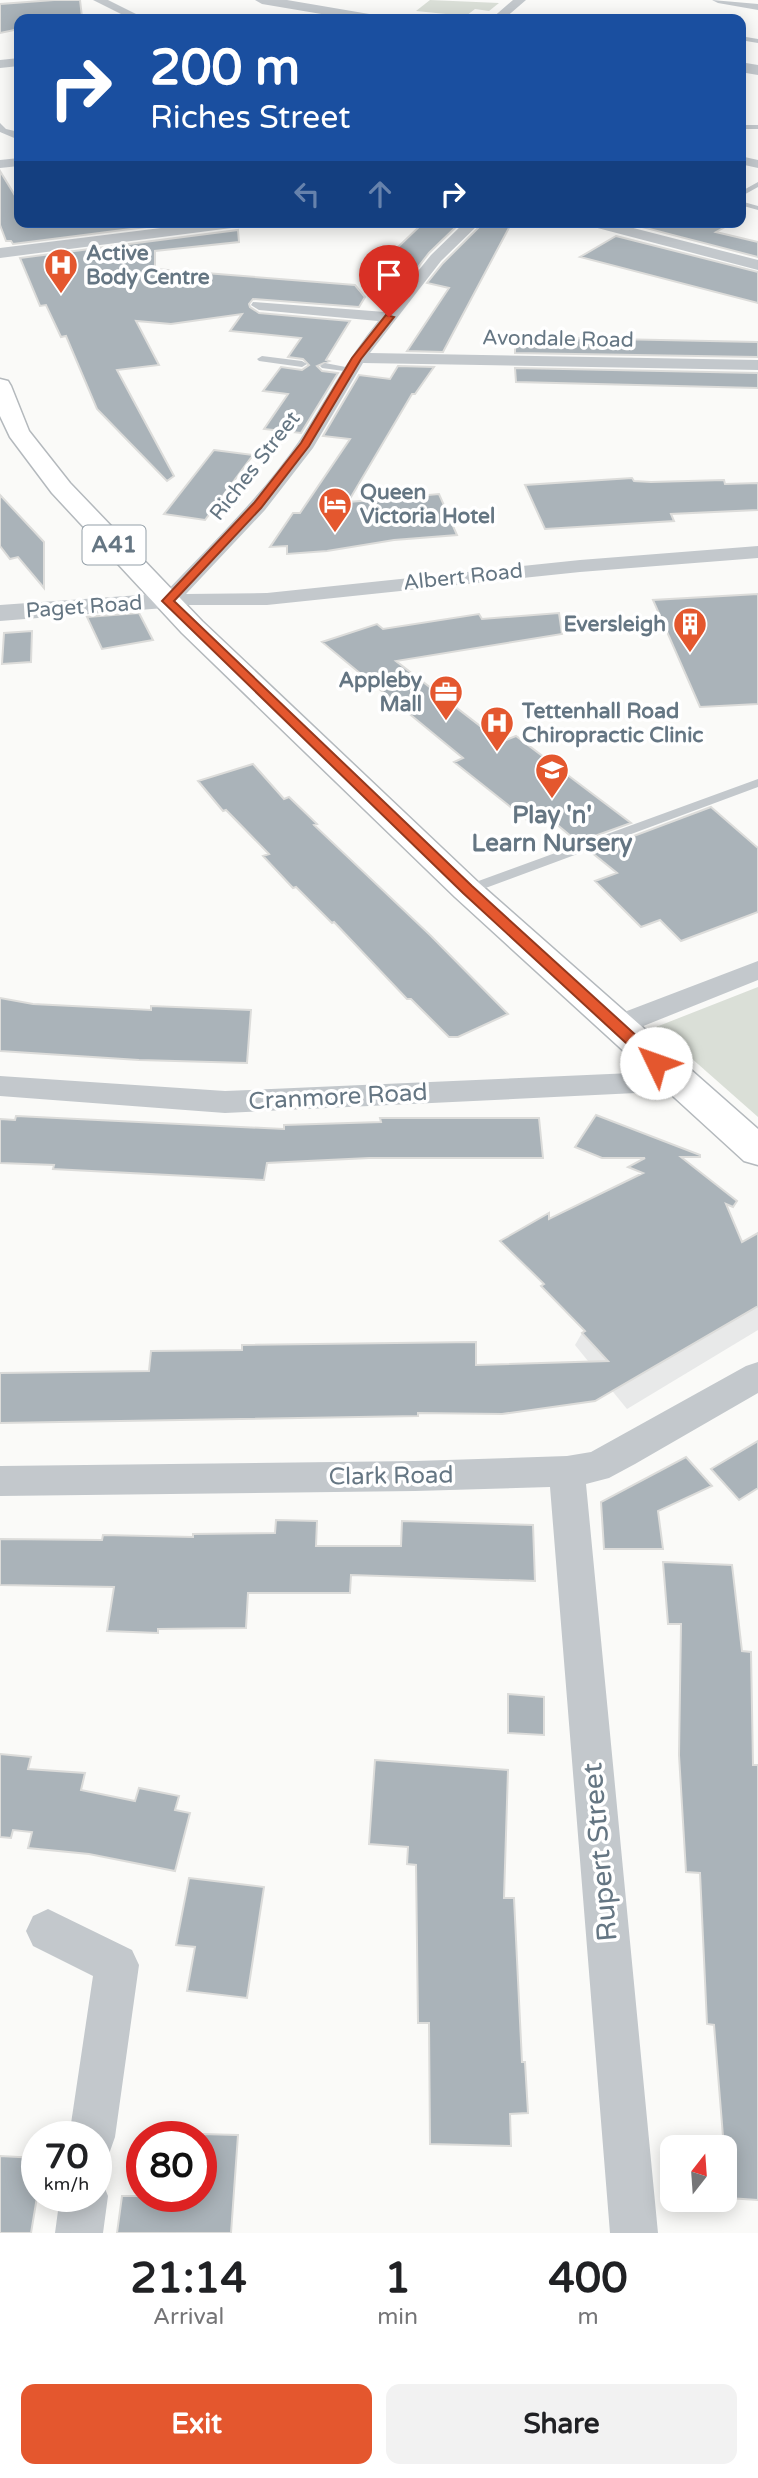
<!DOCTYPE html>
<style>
body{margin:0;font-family:"Varela Round",sans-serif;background:#f2f2f2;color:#202124;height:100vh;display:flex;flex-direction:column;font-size:26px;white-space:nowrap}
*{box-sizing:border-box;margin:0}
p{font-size:23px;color:#757577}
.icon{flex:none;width:38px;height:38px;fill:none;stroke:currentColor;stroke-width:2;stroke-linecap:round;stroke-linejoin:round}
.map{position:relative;height:2233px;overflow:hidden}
.sheet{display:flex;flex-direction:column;background:#fff;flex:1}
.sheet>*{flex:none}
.guide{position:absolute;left:14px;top:14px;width:732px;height:214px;border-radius:14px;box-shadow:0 4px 18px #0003;background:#1a4fa0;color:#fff;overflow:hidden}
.needle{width:46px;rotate:17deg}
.fabs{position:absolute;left:660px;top:2135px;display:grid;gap:14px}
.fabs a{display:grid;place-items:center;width:77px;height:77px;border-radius:14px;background:#fff;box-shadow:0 4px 18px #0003;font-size:35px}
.speed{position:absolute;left:21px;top:2121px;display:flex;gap:14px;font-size:35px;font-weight:700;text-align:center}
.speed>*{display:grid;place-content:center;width:91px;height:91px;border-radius:50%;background:#fff;box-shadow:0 4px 18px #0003;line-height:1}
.speed small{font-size:18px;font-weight:400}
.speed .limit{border:10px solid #d22;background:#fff;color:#111}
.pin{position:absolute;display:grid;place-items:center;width:60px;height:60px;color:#fff;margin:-72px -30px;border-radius:50% 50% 50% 0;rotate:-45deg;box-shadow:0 0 7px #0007}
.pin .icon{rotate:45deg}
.me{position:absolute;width:77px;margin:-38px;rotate:312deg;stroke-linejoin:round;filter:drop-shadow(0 0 5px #0008)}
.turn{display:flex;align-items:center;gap:24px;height:147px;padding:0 21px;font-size:32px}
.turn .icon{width:91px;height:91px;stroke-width:2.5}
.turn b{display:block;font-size:49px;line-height:60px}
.lanes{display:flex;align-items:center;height:66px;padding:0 21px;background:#0003;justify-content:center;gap:35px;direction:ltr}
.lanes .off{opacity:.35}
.eta{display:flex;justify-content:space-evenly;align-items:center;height:119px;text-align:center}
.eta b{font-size:42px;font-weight:700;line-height:49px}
.action{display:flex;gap:14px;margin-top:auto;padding:14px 21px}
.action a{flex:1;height:80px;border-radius:14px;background:#e4572e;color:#fff;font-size:28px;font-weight:700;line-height:80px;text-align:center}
.action a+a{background:#f2f2f2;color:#202124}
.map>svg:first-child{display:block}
.built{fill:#e8e9e9}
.green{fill:#dadfd7}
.building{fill:#aab3b9;stroke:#dcdcda;stroke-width:2}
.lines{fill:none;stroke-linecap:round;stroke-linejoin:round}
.trunk-casing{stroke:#b4b9bd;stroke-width:3}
.service{fill:#c3c8cc;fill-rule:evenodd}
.minor{fill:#c3c8cc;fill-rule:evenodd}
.tertiary{fill:#c3c8cc;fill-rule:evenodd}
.trunk{fill:#fff;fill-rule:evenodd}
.route{fill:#e4572e;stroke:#94391e;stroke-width:2}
.labels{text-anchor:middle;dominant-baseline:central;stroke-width:7;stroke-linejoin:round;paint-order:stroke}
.far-poi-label{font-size:21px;font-weight:bold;fill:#657683;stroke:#fff;text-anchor:start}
.far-street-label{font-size:21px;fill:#657683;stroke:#fff}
.shield{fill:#fff;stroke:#939fa8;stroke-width:2}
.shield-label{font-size:23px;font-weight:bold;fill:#657683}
.poi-label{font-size:24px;font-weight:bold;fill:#657683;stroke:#fff}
.street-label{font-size:24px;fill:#657683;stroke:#fff}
.near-street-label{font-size:28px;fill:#657683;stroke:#fff}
</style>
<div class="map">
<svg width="758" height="2233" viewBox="0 0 758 2233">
<rect width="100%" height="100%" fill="#fafaf8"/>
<!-- built -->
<path class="built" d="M758 1233V1330L627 1409 575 1345 582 1333Z"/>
<!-- green -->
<path class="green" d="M430 0 499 3 489 11 475 9 466 16 416 11Z
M758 987V1117L656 1027Z"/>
<!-- building -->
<path class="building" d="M54 0H80L82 17 19 19V29L0 33V4Z
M0 171 19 202V222H186L13 244 11 241H6L0 225Z
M424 222H461L429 253 408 280 370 274Z
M484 222H512L443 352 407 351 449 288 427 283 443 263Z
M639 222H734L716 232 758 242V257L634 225Z
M238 230 239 242 155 251V269L355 285 365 297 359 307 253 299 249 304 250 307 259 313 350 321 326 360 329 361 317 366 322 371 338 373 301 433 264 429 288 394 263 391 281 367 302 370 309 365 303 359 288 357 301 338 230 331 242 314 171 324 136 321 159 365 117 370 174 476 167 481 97 409 66 336 61 337 46 305 40 306 20 258Z
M616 236 758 272V303L580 257Z
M515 337 758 342V357L515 353Z
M398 366 434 367 415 394H412L348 502 439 494 457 535 394 540 327 551 287 554V546L270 547 293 513H300L350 439 323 436 359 375 390 379Z
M515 368 758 373V388L516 382Z
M214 450 253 455 205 520 164 514Z
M632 478 634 481 651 482 724 480 725 484 758 483V510L671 514 674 521 545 529 525 485Z
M0 495 44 542V588L18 557 10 559 0 546Z
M758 594V704L700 707 653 600Z
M139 613 153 640 102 649 87 617Z
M559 613 562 634 396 661 501 742 516 736 631 823 578 842 543 813 527 820 454 762 463 758 322 642 377 624 383 629 479 614 482 619Z
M32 631 31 662 2 664 4 633Z
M253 764 284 799 289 797 317 824 314 825 430 935 508 1014 458 1037H449L411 999H407L334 922 332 923 296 887 293 888 263 856 269 854 226 810 223 811 198 781Z
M711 807 758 848V912L681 941 660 920 641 927 595 881 617 873 591 852Z
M0 998 33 1004 151 1010V1006L251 1010 247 1063 139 1060 0 1051Z
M596 1115 700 1155V1157H681L737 1201 733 1207 726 1204 742 1242 758 1233V1306L595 1401 502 1414 418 1413V1416L0 1423V1373L149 1371 151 1351 242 1350V1345L476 1342V1365L608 1361 582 1333 585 1331 541 1286 544 1284 500 1241 549 1213V1219L643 1173 628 1167 645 1158H602L575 1147Z
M16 1116 284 1129V1125L381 1122 380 1118H539L543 1158H369L267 1163 264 1180 53 1169 54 1165 0 1163V1119L15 1120Z
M758 1441V1488L739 1500 711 1469Z
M686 1457 712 1486 658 1511 663 1549H604L601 1502Z
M276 1520 317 1521 316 1546H401L402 1521 533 1525 535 1581 351 1575 350 1593H248L246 1628 158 1629V1633L107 1631 114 1587 0 1585V1539L102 1540 103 1535 193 1537V1534L275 1533Z
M663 1562 732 1565 742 1651 751 1652 753 1765H758V2200L728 2198 714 2025 707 2024 700 1873 686 1872 679 1755 681 1624H668Z
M508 1694 544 1697V1735L508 1733Z
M0 1754 31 1757 28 1769 85 1773 81 1790 135 1801 139 1788 179 1796 175 1810 190 1813 175 1871 89 1854 28 1848 32 1832 13 1830 11 1838 0 1837Z
M375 1760 508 1770 504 1898H514L522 2062H525L528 2113 510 2114 511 2146 430 2144 429 2023H418L416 1865 407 1864 408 1847 369 1844Z
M189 1878 264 1887 247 1998 187 1991 195 1947 176 1945Z
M201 2134 238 2135 231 2233H117L122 2196H201Z
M0 2156 37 2158V2197L31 2233H0Z"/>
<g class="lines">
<!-- trunk casing -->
<g class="trunk-casing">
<path id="trunk" d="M0 379 8 381 11 386 29 431 70 483 202 621 479 883 758 1129V1165L744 1161 455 897 182 633 52 493 10 437 0 416Z"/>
</g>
<!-- service -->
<path class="service" d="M740 36 758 39V43L740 40Z
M0 123 6 129 19 132V140L0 132Z
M740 125H758V129H740Z
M758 182V187L740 197V192Z
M740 201 758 206V210L740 205Z
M262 356 302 361 307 364 302 367 259 361 257 359Z
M325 363 356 369 351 372 322 368 320 366Z
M758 779V787L472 893H462L460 890 462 887Z"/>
<!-- minor -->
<path class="minor" d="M93 0H108L146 19H131Z
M513 0H526L504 19H491Z
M712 0 758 4V10L718 3Z
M19 58V66L0 68V60Z
M740 156 758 160V168L740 164Z
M19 158V166L0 168V160Z
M209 222H254L247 226 0 258V248Z
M465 222H481L441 261 370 353 758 360V370L363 363 313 448 265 510 186 594 267 593 580 560 758 546V558L580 572 267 605H161L157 601 161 597C208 547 260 498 299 441 325 401 347 359 378 321L259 310 251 305 253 302 385 312 431 255Z
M584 222H610L758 260V270L586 225Z
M758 961V980L626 1033 616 1036 606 1033 602 1026 606 1019Z
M677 1071 687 1074 692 1081 687 1088 677 1091 225 1113 0 1096V1076L225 1091Z
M758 1362V1393L635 1464 609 1478 586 1484 658 2233H610L550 1487 415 1491 0 1496V1466L415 1461 567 1456 591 1452 746 1366Z
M48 1909 132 1950 139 1965 115 2137 109 2154 96 2159V2137H69L93 1976 33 1946 26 1931 33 1916Z
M96 2177 101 2179 108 2196 103 2233H55L60 2196H96Z"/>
<!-- tertiary -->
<path class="tertiary" d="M255 0H287L375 15 382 19H351L262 4Z
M740 62 758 65V75L740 72Z
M168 593 177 595 181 601 177 607 0 621V605Z"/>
<!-- trunk -->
<use href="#trunk" class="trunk"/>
</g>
<!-- route -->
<path class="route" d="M386 315 394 317 361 359 309 446 261 508 174 601 472 886 662 1059 664 1063 662 1066H651L463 893 162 601 254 503 301 443 352 358Z"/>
<!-- icons -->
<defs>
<g id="hospital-pin" transform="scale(1.75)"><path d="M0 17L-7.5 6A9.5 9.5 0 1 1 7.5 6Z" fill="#e4572e" stroke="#fff"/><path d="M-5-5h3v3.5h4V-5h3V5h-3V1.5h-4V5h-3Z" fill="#fff"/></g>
<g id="hotel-pin" transform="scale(1.75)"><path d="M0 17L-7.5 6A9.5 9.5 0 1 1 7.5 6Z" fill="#e4572e" stroke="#fff"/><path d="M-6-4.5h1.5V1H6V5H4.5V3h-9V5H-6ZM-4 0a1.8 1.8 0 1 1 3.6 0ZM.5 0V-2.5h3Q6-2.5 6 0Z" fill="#fff"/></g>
<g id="building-pin" transform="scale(1.75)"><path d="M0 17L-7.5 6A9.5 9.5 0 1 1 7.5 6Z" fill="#e4572e" stroke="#fff"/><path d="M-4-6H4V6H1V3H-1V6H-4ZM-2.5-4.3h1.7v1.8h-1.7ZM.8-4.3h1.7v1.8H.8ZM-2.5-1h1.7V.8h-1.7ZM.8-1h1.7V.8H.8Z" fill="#fff"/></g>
<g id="office-pin" transform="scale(1.75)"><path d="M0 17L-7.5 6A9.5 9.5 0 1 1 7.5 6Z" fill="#e4572e" stroke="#fff"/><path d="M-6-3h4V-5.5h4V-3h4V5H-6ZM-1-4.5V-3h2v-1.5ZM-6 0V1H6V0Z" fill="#fff"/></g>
<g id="school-pin" transform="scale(1.75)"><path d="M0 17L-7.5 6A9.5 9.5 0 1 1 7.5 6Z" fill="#e4572e" stroke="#fff"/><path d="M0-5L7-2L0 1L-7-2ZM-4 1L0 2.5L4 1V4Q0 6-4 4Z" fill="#fff"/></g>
</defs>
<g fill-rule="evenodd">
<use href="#hospital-pin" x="61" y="265"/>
<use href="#hotel-pin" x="335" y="504"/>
<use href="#building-pin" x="690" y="624"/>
<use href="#office-pin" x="446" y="692"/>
<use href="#hospital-pin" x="497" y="723"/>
<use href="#school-pin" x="552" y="770"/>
</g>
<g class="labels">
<!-- far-poi labels -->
<g class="far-poi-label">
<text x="86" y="253">Active<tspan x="86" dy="24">Body Centre</tspan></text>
<text x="360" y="492">Queen<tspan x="360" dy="24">Victoria Hotel</tspan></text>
<text x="666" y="624" text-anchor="end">Eversleigh</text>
<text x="422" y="680" text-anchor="end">Appleby<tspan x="422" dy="24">Mall</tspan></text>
<text x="522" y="711">Tettenhall Road<tspan x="522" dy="24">Chiropractic Clinic</tspan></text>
</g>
<!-- far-street labels -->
<g class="far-street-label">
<text transform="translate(558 339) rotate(1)">Avondale Road</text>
<text transform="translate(255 466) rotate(-52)">Riches Street</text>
<text transform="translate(463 577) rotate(-6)">Albert Road</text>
<text transform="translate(84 607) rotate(-4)">Paget Road</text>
</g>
<!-- shield labels -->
<rect class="shield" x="82.5" y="525.5" width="63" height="39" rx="5"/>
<g class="shield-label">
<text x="114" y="545">A41</text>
</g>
<!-- poi labels -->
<g class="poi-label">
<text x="552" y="815">Play 'n'<tspan x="552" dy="28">Learn Nursery</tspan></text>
</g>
<!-- street labels -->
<g class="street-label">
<text transform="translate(338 1097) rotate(-3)">Cranmore Road</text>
<text transform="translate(391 1476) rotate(-1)">Clark Road</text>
</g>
<!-- near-street labels -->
<g class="near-street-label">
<text transform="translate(600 1852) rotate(-95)">Rupert Street</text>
</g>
</g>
</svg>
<div class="fabs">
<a><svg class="needle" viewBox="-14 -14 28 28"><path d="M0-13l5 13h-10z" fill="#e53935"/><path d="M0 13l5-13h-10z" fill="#757577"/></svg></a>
</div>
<div class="speed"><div>70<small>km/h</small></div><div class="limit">80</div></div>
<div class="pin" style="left:389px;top:317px;background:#d93025"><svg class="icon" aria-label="arrive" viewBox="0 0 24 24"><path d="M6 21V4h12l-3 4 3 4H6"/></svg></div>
<svg class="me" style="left:656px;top:1063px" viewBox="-20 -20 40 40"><circle r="19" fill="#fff"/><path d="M0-13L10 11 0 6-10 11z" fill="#e4572e"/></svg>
<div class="guide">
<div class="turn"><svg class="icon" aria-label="right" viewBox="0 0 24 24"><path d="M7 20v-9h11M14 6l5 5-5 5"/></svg><div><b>200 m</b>Riches Street</div></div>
<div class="lanes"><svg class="icon off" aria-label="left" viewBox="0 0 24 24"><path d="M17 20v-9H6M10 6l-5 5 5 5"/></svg><svg class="icon off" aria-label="ahead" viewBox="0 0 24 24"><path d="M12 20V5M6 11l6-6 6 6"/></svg><svg class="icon" aria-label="right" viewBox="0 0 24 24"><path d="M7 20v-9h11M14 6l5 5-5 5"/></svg></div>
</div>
</div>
<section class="sheet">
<div class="eta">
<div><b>21:14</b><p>Arrival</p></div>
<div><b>1</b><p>min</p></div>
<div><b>400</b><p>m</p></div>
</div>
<div class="action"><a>Exit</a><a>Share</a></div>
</section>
